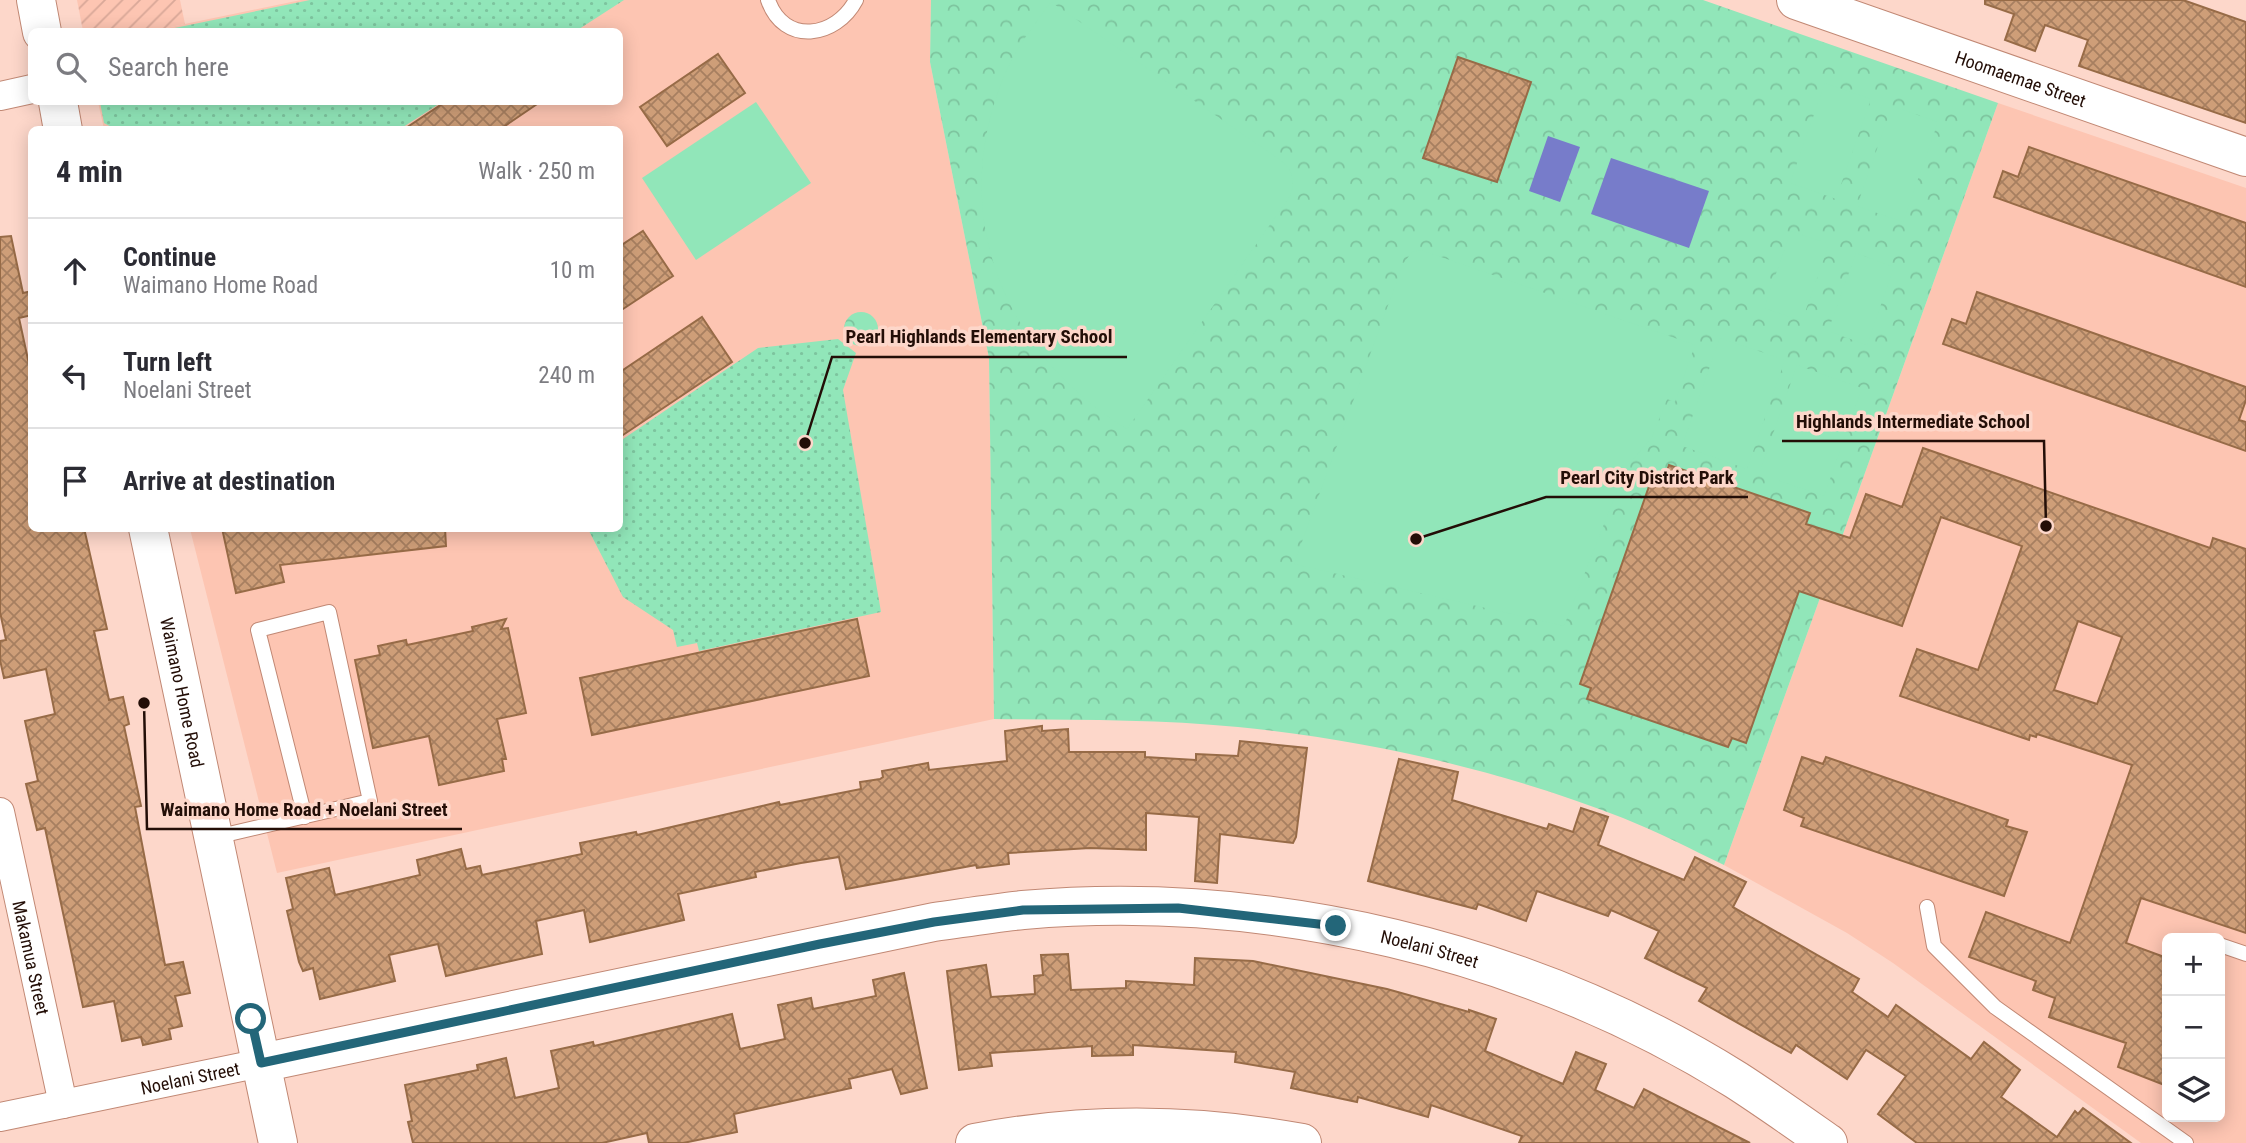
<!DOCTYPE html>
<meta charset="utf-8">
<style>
:root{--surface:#fff;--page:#f7f7f7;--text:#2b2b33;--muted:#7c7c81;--line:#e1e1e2}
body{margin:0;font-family:"Roboto Condensed",sans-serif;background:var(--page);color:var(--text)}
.controls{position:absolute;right:21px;bottom:21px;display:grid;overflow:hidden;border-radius:10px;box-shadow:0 4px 18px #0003}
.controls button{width:63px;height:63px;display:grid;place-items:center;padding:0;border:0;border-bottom:2px solid var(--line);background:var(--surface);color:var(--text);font:35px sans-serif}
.stop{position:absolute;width:21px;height:21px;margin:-16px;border:5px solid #236679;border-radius:50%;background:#fff}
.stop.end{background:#236679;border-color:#fff;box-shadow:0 2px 7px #0008}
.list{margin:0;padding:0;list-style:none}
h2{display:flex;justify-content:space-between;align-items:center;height:91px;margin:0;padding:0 28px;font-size:30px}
h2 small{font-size:23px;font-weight:400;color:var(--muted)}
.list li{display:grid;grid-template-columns:46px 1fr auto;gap:21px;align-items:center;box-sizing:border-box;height:105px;padding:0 28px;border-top:2px solid var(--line)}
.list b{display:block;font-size:26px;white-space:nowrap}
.list p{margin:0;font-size:23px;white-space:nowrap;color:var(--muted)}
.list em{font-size:23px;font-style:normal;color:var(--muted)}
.icon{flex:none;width:38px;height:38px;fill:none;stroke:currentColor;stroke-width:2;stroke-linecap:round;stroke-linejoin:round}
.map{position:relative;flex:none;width:2246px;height:1143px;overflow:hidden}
.search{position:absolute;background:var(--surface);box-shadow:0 4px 18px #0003;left:28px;top:28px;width:595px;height:77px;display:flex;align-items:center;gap:18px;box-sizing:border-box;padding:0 24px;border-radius:10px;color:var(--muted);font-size:26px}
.panel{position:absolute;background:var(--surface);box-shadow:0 4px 18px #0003;left:28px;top:126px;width:595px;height:406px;border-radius:10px}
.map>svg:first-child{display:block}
</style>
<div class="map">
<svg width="2246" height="1143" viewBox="0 0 2246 1143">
<defs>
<pattern id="industrial-furrows" width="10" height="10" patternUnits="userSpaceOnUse" patternTransform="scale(1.75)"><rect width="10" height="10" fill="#fdc5b2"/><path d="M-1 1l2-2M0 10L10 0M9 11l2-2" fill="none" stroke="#d9a898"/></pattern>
<pattern id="grass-dots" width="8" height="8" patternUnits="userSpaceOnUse" patternTransform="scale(1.75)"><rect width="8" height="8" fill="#91e6b9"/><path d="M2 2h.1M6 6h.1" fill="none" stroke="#7dc49e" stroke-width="1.8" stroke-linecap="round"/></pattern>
<pattern id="forest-crowns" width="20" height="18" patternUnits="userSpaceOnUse" patternTransform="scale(1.75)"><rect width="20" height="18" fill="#91e6b9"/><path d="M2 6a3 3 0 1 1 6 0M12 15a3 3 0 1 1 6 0" fill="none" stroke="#7dc49e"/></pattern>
<pattern id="building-cross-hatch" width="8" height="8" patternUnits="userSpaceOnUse" patternTransform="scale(1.75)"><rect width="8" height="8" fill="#ce9e78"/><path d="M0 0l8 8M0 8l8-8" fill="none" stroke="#a77f60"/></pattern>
</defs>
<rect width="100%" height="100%" fill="#fdd7ca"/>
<g fill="#fdc5b2" fill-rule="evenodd">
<polygon points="301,0 931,0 930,62 989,358 994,719 277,873 190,529 620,528 620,130 104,129 98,102 620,102 620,32 151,31"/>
<path d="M1998 103 2246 188V1143H2141L1893 963 1847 933 1724 865ZM2167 938H2220V1117H2167Z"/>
</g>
<polygon fill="url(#industrial-furrows)" points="77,0 180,0 185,24 151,31 83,31"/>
<g fill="url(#grass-dots)">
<polygon points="310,0 624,0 576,31 160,31"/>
<polygon points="100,102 442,102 400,129 115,129 104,123"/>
<polygon points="838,339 856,353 843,390 881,612 699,651 697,643 677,647 673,630 623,597 588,529 620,528 620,441 758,348"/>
</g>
<g fill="url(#forest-crowns)">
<path d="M931 0H1703L1998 103 1724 865C1691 849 1658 832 1623 818 1500 770 1369 740 1238 727 1157 719 1075 720 994 719L989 358 930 62Z"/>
<circle cx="861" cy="329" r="17"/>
</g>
<g fill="#91e6b9">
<path d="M1051 2 1279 159C1293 170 1296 180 1290 196L1127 429C1003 352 946 213 1005 74 1016 48 1034 25 1051 2Z"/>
<polygon points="1825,83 1871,99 1836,199 1790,183"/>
<polygon points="756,102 811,183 696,260 642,178"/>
<polygon points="1892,106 1938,122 1903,222 1857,206"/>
<polygon points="1791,231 1829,244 1802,321 1764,308"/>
<polygon points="1421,250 1695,345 1675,402 1667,399 1652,437 1626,468 1564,626 1294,564 1403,264 1412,252"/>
<polygon points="1856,253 1894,267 1867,345 1828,331"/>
<polygon points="1720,338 1785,360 1747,469 1682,446"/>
<polygon points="1797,365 1862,388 1824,496 1759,474"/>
</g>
<g fill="#777cca">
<polygon points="1548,136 1580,147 1560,202 1529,191"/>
<polygon points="1611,158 1709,191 1689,248 1591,214"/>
</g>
<g fill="url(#building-cross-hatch)" stroke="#976b47" stroke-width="2" fill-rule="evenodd">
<polygon points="1985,0 2183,0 2246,22 2246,123 2079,66 2088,40 2045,25 2035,51 2005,40 2014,14 1985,4"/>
<polygon points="718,54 745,93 667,146 640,107"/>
<polygon points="1458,57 1531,82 1497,182 1423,158"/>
<polygon points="445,102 540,102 499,130 403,130"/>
<polygon points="2029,147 2246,223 2246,287 1994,197 2003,171 2018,177"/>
<polygon points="643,231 673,276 620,311 620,246"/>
<polygon points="11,236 23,293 32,291 32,315 19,318 32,378 32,528 84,528 107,629 94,631 109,700 123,697 129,724 124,726 141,806 135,807 165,965 183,962 190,993 175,996 182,1026 169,1029 171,1039 143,1045 141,1037 122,1041 114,1001 83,1007 45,828 37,830 26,784 38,781 25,721 55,714 46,669 4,678 0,660 0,641 6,640 0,612 0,237"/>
<polygon points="1977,292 2246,387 2246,400 2239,420 2246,422 2246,451 1943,344 1952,319 1966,324"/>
<polygon points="702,317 732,362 620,437 620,372"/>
<path d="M1923 448 2210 548 2213 538 2246 549V933L2141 898 2126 943 2167 958V1086L2118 1067 2126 1043 2049 1017 2055 998 2033 990 2036 981 1969 957 1986 912 2070 943 2132 765 2037 734 2036 737 2030 735 2029 740 1900 696 1917 649 1978 670 2022 546 1941 517 1902 626 1799 591 1746 743 1732 738 1728 747 1587 699 1591 688 1580 684 1654 472 1665 476 1669 465 1810 513 1806 524 1850 538 1866 494 1902 507ZM2078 621 2122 637 2097 704 2054 690Z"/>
<polygon points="222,528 445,528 446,546 280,565 284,582 236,593"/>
<polygon points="506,619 501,629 508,628 526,713 497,719 506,759 502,759 504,771 439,785 429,736 373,748 355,660 380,655 378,646 406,640 407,645 473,631 472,627"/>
<polygon points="857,619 869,676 592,735 580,678"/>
<polygon points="1042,726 1042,731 1068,729 1069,752 1145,752 1145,757 1196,760 1196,754 1238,756 1240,741 1307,748 1296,837 1293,843 1220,834 1217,883 1195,881 1199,817 1146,813 1146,850 1090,848 1008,853 1009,864 977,868 976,865 846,889 839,857 801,863 755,872 756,877 678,894 684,920 590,942 584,910 536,921 542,954 446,976 438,944 389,955 395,981 320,999 313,968 303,971 299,962 287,911 293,909 286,878 329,868 335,895 420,875 417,860 461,849 466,869 480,866 482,875 582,854 580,843 636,832 637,835 779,802 780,805 861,789 860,782 880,779 883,777 882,771 928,763 929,770 1007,761 1005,731"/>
<polygon points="1802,757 1823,764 1826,757 2008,820 2006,826 2027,832 2004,896 1801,826 1804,818 1784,810"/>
<polygon points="1399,759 1458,772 1452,800 1547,829 1549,824 1573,832 1581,808 1608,817 1598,845 1684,880 1695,857 1746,882 1733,907 1859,979 1852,992 1888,1017 1896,1005 1971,1059 1984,1042 2020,1070 2001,1097 2057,1137 2075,1111 2078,1114 2083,1108 2131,1143 1917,1143 1878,1114 1906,1076 1866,1050 1847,1079 1796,1045 1791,1053 1699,1001 1707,988 1645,958 1659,931 1611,910 1608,916 1537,891 1526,921 1478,904 1476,909 1368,881"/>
<polygon points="1068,954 1071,990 1126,988 1126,981 1194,985 1195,958 1253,961 1387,989 1469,1012 1469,1010 1496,1019 1485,1051 1563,1084 1576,1052 1606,1064 1595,1090 1634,1108 1644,1089 1750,1143 1519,1143 1522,1136 1431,1105 1428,1117 1358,1097 1357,1102 1291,1088 1295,1072 1235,1062 1236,1052 1133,1045 1133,1055 1092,1056 1092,1046 990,1053 992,1066 959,1070 947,971 986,965 991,997 1035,994 1034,976 1043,975 1041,955"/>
<polygon points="904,973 927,1088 901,1094 892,1069 849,1079 851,1088 734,1114 737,1132 683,1143 649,1143 647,1133 602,1143 413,1143 408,1122 412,1121 405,1085 478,1070 477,1065 506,1058 515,1098 559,1088 551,1051 593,1042 594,1046 732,1014 740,1049 785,1039 778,1005 811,998 813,1009 876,996 873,980"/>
</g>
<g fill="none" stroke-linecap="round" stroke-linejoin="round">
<defs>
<g id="lane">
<path d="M768 0C784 46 836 38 856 0"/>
<polyline points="216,837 370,801 329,612 258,630 305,817"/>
<polyline points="1927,907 1934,946 1995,1007 2186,1143"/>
<polyline points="2220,945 2246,954"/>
</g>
<g id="street">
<polyline points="0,96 32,89"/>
<path id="s1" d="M0 812 63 1104"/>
<path id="s2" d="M0 1117 261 1063"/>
</g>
<g id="secondary">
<polyline points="36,0 42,32"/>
<path id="s3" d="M1796 0 2246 157"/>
<polyline points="58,102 63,130"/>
<path id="s4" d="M148 528 278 1143"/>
<path id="s5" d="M261 1063 934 922C963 918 993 913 1023 910 1268 889 1528 950 1736 1080 1767 1100 1798 1122 1828 1143"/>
<path d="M975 1143C1083 1122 1194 1123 1302 1143"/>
</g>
</defs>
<use href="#lane" stroke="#c18874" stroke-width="16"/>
<use href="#street" stroke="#c18874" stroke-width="30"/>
<use href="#secondary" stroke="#c18874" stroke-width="40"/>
<use href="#lane" stroke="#fff" stroke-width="14"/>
<use href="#street" stroke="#fff" stroke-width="28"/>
<use href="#secondary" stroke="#fff" stroke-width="38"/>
</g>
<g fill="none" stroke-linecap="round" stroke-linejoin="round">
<polyline stroke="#236679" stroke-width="9" points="251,1019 261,1063 820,944 934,922 1023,910 1178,908 1336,926"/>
</g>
<g text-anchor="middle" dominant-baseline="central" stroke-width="7" stroke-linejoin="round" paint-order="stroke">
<g font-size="18" fill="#230e07" stroke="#fdd7ca">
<text stroke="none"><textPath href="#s3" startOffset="238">Hoomaemae Street</textPath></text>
<text stroke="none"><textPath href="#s4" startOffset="168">Waimano Home Road</textPath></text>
<text stroke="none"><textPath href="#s5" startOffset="1188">Noelani Street</textPath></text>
<text stroke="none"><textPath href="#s1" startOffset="149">Makamua Street</textPath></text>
<text stroke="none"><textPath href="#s2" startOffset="194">Noelani Street</textPath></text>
</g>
</g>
<path fill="none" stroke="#230e07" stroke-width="2.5" d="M805 443L832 357H1127M2046 526L2044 441H1782M1416 539L1546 497H1748M144 703L147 829H462"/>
<g fill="#230e07" stroke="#fdd7ca" stroke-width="2.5">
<circle cx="805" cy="443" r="7"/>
<circle cx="2046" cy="526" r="7"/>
<circle cx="1416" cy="539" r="7"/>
<circle cx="144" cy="703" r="7"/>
</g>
<g font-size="19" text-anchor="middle" font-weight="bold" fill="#230e07" stroke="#fdd7ca" stroke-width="7" stroke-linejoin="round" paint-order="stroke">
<text x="979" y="343">Pearl Highlands Elementary School</text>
<text x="1913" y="428">Highlands Intermediate School</text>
<text x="1647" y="484">Pearl City District Park</text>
<text x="304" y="816">Waimano Home Road + Noelani Street</text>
</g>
</svg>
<div class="controls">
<button>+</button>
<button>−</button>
<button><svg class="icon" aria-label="layers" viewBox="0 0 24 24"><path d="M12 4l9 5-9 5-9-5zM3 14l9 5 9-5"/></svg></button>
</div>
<div class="stop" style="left:251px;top:1019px"></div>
<div class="stop end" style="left:1336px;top:926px"></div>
<div class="search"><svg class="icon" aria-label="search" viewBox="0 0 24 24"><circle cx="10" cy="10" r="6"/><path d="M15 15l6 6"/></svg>Search here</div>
<section class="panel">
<h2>4 min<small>Walk · 250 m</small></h2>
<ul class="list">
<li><svg class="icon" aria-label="ahead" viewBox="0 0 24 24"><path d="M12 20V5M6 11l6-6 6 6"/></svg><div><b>Continue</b><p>Waimano Home Road</p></div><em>10 m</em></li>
<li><svg class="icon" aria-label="left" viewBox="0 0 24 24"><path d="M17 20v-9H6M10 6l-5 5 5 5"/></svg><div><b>Turn left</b><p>Noelani Street</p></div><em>240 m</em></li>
<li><svg class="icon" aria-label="arrive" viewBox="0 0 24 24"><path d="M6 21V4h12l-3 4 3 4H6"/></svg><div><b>Arrive at destination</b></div></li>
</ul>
</section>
</div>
